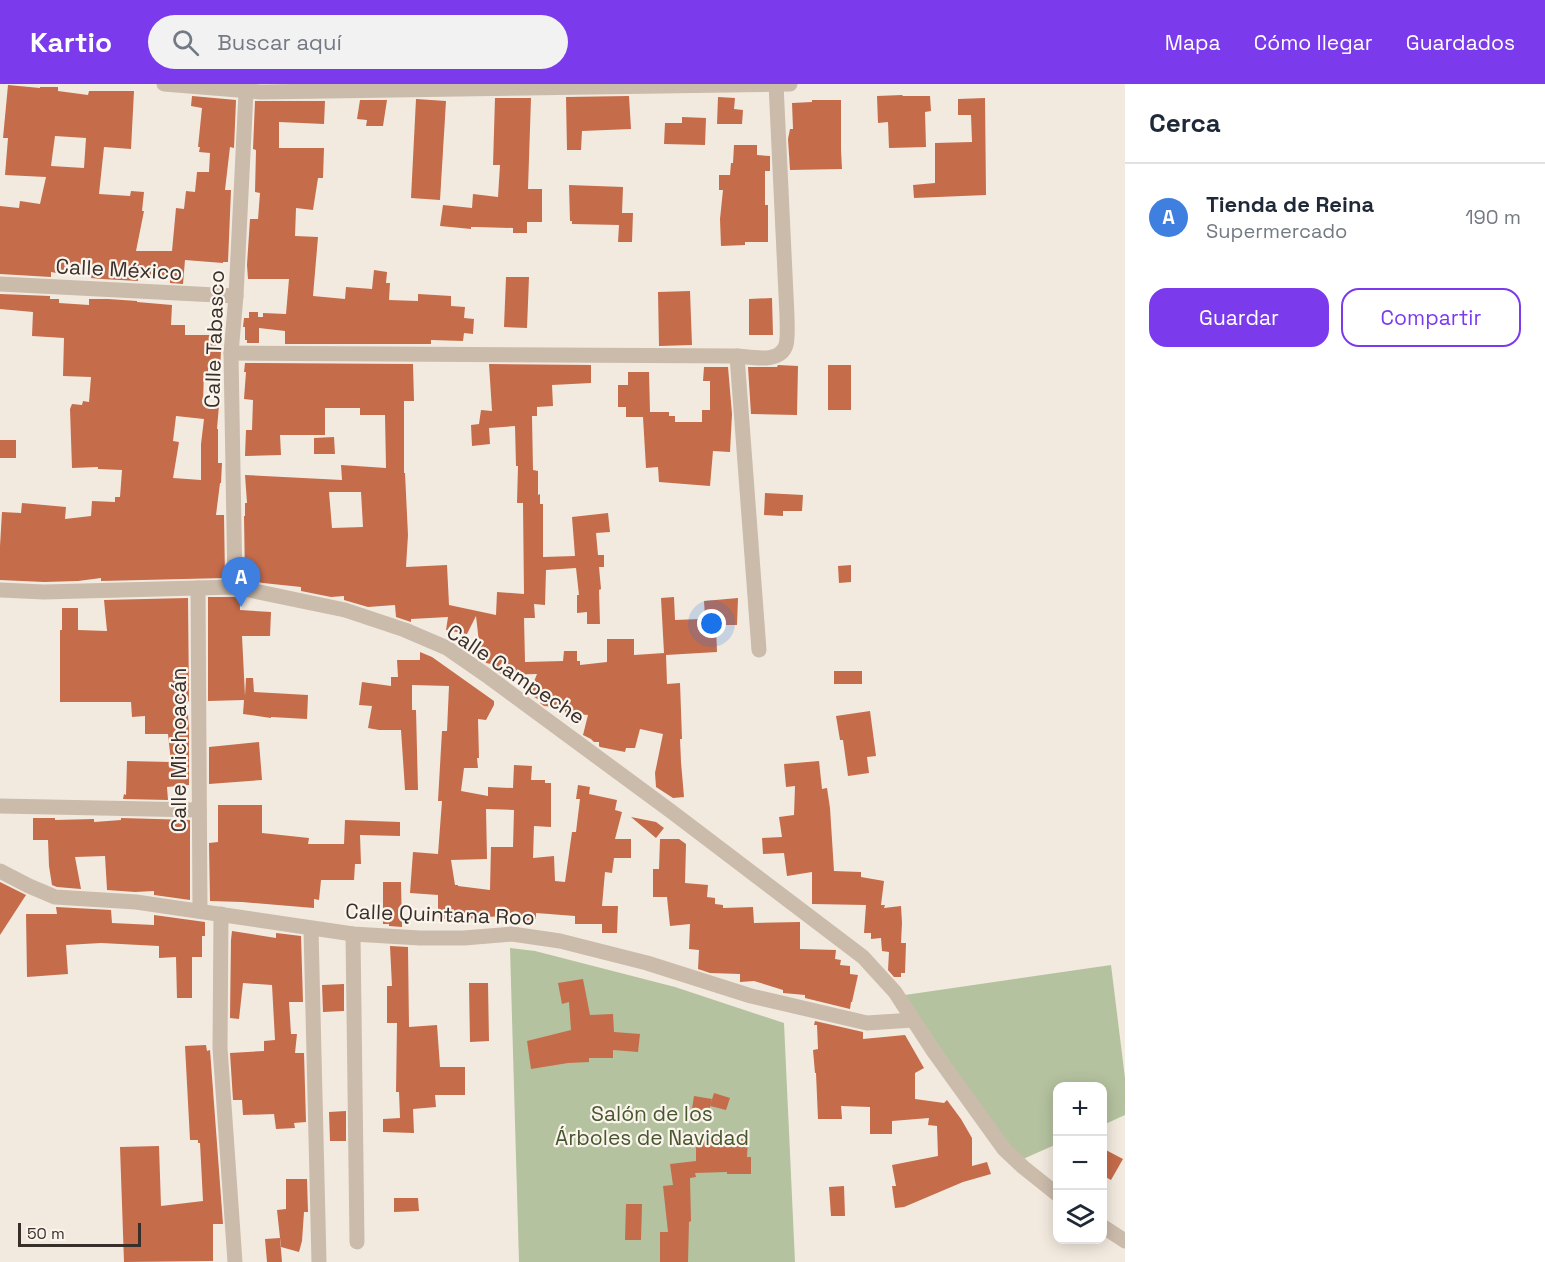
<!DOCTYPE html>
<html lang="es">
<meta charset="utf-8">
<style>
:root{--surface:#fff;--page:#f2f2f3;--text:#1f2937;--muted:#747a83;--line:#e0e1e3;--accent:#7c3aed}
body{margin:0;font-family:"Space Grotesk",sans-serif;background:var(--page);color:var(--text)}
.controls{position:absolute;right:18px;bottom:18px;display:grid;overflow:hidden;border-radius:12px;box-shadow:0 3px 15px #0003}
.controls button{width:54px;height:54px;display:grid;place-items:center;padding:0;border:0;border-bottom:2px solid var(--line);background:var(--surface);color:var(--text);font:30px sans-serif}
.scale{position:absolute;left:18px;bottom:15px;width:123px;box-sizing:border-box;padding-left:6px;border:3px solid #392f2a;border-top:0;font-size:16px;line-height:21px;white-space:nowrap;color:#392f2a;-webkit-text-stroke:4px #faf4ec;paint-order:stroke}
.you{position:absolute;left:712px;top:540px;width:21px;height:21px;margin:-15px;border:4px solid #fff;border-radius:50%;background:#1a73e8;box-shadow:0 0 0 9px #1a73e833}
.badge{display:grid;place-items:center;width:39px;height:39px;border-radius:50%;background:var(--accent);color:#fff;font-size:20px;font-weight:700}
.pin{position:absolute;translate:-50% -50px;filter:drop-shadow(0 2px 3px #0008)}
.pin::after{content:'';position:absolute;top:32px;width:21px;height:18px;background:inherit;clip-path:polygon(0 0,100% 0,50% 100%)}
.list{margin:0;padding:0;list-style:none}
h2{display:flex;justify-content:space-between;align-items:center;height:78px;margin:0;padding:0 24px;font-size:26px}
h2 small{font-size:20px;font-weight:400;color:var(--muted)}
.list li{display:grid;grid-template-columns:39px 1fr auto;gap:18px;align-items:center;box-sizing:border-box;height:108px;padding:0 24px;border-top:2px solid var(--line)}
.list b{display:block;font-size:22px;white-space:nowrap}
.list p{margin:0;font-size:20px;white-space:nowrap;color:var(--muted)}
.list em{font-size:20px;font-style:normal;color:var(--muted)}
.actions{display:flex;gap:12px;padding:18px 24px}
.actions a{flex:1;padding:14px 0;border:2px solid var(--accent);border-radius:18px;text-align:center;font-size:21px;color:var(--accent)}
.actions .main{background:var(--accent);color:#fff}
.icon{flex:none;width:33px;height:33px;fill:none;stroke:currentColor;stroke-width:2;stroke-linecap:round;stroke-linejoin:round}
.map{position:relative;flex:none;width:1125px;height:1178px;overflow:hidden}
header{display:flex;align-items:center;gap:36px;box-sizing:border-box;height:84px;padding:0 30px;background:var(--accent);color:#fff}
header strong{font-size:28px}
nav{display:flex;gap:33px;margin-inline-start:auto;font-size:21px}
.search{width:420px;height:54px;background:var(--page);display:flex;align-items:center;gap:15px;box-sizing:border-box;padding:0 21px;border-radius:33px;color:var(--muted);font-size:22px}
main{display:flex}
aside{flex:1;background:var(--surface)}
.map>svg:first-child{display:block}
</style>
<header>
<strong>Kartio</strong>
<div class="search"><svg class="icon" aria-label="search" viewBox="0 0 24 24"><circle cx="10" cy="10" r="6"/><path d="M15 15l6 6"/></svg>Buscar aquí</div>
<nav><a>Mapa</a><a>Cómo llegar</a><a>Guardados</a></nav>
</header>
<main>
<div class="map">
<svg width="1125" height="1178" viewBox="0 0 1125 1178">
<rect width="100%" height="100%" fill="#f3eadf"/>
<g fill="#b5c29f">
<polygon points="510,864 535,867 675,903 784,939 795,1178 519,1178"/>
<polygon points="1111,881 1125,994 1125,1031 1103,1041 1102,1002 1058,1002 1057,1060 1023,1075 989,1038 905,911"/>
</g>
<g fill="#c56c4b" fill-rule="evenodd">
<path d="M8 1 40 4V3H58V7L88 11 89 7H134L131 65 104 63 99 110 130 112 131 107 144 108 142 127H144L136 167H172L176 124 184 125 186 107 195 108 197 88H209L210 69 199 68 200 63H198L202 24 191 22 192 12 236 16 234 64 230 63 225 106H231L228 178H223V179L185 176 183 200 170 199V193L139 191 138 197 102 195 91 194 92 187 64 185 63 190 51 188V193L0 190V122L19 124 20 117 40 120 46 93 5 91 8 54H3ZM55 52 86 54 84 84 51 82Z"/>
<polygon points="902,11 903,12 930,12 931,27 925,28 926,63 889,64 888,38 878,39 877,12"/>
<polygon points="629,12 631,45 582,47 581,66 567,66 566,13"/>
<polygon points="718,13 735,14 734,25 743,26 742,40 717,40"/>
<polygon points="495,14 531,14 528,105 542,105 542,138 527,138 527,149 513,149 513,144 476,143 471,143 471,145 440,142 443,121 472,124 473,110 498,113 500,81 493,81"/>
<polygon points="985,14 986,111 914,114 913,101 935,99 935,59 972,58 971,31 958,31 958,15"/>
<polygon points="416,15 446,17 440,116 411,114"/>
<polygon points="360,16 387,16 383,42 366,42 367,36 357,35"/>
<polygon points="812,16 841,16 841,66 842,85 790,86 788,55 790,45 793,45 792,19 812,18"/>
<polygon points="255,17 325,17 324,40 279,38 279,64 324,64 323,94 318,94 313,126 296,124 295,152 318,153 313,212 345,215 346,203 372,205 374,186 387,188 386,199 390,199 389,216 418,217 418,210 451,212 451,222 465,223 464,234 474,235 473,250 464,249 463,257 431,256 431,260 285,260 285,247 259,244 259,259 247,259 247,256 245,256 245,243 243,243 244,234 249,234 249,228 258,228 258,233 263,233 263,229 286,230 289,195 248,195 247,181 250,135 258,135 260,109 255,108 256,66 253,65"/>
<polygon points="682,33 706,34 705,61 664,60 665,39 682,39"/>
<polygon points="734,61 757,61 757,71 770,72 770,87 765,87 765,121 768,121 768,158 745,158 745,161 721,162 720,135 723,106 719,106 719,91 730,91 731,79 733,79"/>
<polygon points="569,101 623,103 622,129 633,129 632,158 618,158 619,141 572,140 572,137 570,137"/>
<polygon points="506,193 529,193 527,244 504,243"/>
<polygon points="690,207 692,261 659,262 658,208"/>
<path d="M0 210 50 212V215H59V219L89 221V215H108L137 217V218L172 221 171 241H185V251H216V267H221L220 285H208V288H204L203 319 219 321 217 345H218V379H222L221 399H220L216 431H224L225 494 101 497V494L78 497 44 498 0 496V462L2 428 21 429 22 419 66 423 65 435 91 432 92 417 115 418V413H120L122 386 98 385V383L72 384 70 325 72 320 82 321 83 317 89 318 91 293 63 292 64 254 32 252 33 228 0 225ZM176 332 204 335 201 360V396L173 394 179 358 173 357Z"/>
<polygon points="772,214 773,251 749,251 749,215"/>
<path d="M245 279 413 280 414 317H404V389H405L408 451 406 483 447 481 449 521 496 531 497 508 524 510 523 419H517L518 382H516L515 342 489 344 490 360 472 362 471 341 479 340 481 326 492 327 489 280 591 281V299L552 301 553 322 537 323V332H532L533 386 538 387V411L540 410V420H543V473L575 472 572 433 608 429 610 448 596 449 598 471H604V483H599L601 505 599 506 600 540H587V528L577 529V511H579L576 484 546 486 545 521 534 520 535 534H524L525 578 563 577 564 567H577V577H580V581L607 578V555H634V571L664 569 661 514 674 513 675 536 700 535V532H705L704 517 738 514 737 541H716L717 568 666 571 667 600 680 599 682 655H680L681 678 684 713 673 714 656 703 655 689 663 650 640 645 635 664H626L625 668 600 663 599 662V658H594L591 655 583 651 588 631 565 629V624L544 622 540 619 541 617 529 610 537 590 502 591 496 586V581L486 579 484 567H480L476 532 467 550 446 546 448 533 411 535V538L396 533 395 521 368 523 344 516V512L331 513 301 507V503L263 499 245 495 244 432H245V419H247L245 391 342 396 341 381 386 384 385 331H360V324H325V351H280L281 371 245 372 246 346H252L253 316 244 315 246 288H244ZM329 408H361L363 443 332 444Z"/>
<polygon points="778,281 798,282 797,331 751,330 748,283 777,283"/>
<rect x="828" y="281" width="23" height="45"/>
<polygon points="704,283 728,283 732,330 730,368 713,367 710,402 659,398 658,383 646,384 643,333 626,333 626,323 618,323 618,301 628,301 628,288 649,288 650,328 669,328 669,332 675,332 675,338 702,338 702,326 710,326 710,297 703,297"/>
<polygon points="334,353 335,370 314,370 314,354"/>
<rect x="0" y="356" width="16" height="18"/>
<polygon points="765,409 803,411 802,427 783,427 783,432 764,431"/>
<polygon points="851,481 851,498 839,499 838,482"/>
<polygon points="208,513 234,513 240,514 240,526 271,528 270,552 242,552 245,612 246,594 253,594 254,608 308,611 307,635 271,633 271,634 243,630 244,616 208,617"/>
<polygon points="188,514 189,617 187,618 189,644 189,701 167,703 168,716 123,715 124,710 126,711 127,677 171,678 168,650 145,650 145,632 132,633 131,618 60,618 60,546 62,546 62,524 78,524 78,546 107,547 104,516"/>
<path d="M420 568 432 573 494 617V621L486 636 478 635 479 674H477L478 684H464L461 707 488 712V703L513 704 514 681 532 682 531 696H545V699H551V743L534 742 533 774 554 772 555 797 565 798 572 748H576L580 715H576L578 701 590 703 589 710 617 716 615 726 622 728 615 755H631V774H614L612 789 605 788 602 822H618L617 849H602V840H575V832L536 829V835L523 837 522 831 487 833V836L456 833 455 835H438V811L410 809 413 768 438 770 442 717H438L442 647H447L449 602 412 601V626H416L418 706H405L401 646H379L368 644 372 622 359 621 362 598 391 602V593H398L397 576H420ZM486 725 514 726 513 763H491L490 806 458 802V801H455L451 776 487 775Z"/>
<rect x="834" y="587" width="28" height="13"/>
<polygon points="870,627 876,672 867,673 869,689 848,692 843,656 840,656 836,632"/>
<polygon points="259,658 262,696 209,700 209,663"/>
<polygon points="819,677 822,705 827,704 830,724 834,787 861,788 861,793 884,797 881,821 885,821 884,824 901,822 902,839 901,859 906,859 905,889 901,889 901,893 894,893 888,886 889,868 882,867 881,854 871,855 871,849 864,849 866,821 812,820 812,788 787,792 784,769 763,770 762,754 782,753 779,733 794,731 795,702 786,703 784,680"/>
<polygon points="218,721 262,721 262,749 309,754 308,760 344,760 345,736 400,738 400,752 360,751 361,780 355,780 354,796 321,796 319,816 314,815 314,824 242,818 210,817 209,759 218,758"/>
<polygon points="631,733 656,738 664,744 656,754"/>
<polygon points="33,734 55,734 55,736 94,735 94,738 121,736 121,734 190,736 190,816 154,811 154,807 135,808 107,806 105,772 75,773 81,805 57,803 52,801 49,782 48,756 33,756"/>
<polygon points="660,755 679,755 686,760 685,799 708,801 707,813 715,814 715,820 723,821 723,824 753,823 754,839 800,838 800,865 836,866 835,875 841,876 840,881 850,882 850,890 858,891 852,918 851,918 850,925 805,914 805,911 783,909 783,906 754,897 740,898 740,890 710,889 698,885 699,866 689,865 690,840 670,842 667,813 653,813 653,785 659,785"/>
<polygon points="0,798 26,811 0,851"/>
<polygon points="383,798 401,798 402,843 389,842 389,840 383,840"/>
<polygon points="56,823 111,826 112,839 154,841 154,831 205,838 205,852 202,852 202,873 192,873 192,914 177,914 176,873 159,874 159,862 101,859 66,861 68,890 27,893 26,830 57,830"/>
<polygon points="232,847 276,854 276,849 301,852 303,918 289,918 291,950 297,950 295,969 304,969 306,1038 294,1039 295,1044 276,1045 274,1030 243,1031 242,1016 233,1016 230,969 264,967 264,957 275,956 272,901 243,899 239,935 230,934 231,856"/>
<polygon points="390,862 408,863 409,943 437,941 440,983 465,983 465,1011 435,1011 436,1023 413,1025 414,1049 383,1048 383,1035 400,1034 399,1008 396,1008 397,939 387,939 387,902 392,902"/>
<polygon points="583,895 590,931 613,930 614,948 640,950 638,968 613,966 613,974 589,974 589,978 568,979 531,985 527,957 571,946 569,918 562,920 558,899"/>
<polygon points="469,899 488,899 489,957 470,958"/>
<polygon points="344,900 344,927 323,928 322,901"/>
<polygon points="815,937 863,948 863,955 905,951 924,984 915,989 915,1015 944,1019 947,1016 961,1035 972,1054 972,1082 987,1078 991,1090 963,1098 904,1123 895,1124 892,1102 896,1102 892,1081 938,1072 937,1042 928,1041 929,1034 892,1037 892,1050 870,1050 870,1023 841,1022 842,1035 818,1035 816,989 815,989 813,966 818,965 817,941 814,941"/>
<polygon points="206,961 207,967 210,966 223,1140 213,1140 213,1177 124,1178 120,1063 159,1062 161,1122 203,1117 200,1059 198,1059 198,1056 190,1056 185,962"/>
<polygon points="714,1009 730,1014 726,1026 710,1022"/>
<polygon points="694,1012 712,1015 709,1027 692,1025"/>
<polygon points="346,1027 346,1057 330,1057 329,1028"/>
<polygon points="748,1055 747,1073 751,1073 751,1090 727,1090 727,1088 695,1089 696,1093 690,1094 691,1137 689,1138 688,1178 660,1178 660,1148 668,1148 663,1102 673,1101 670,1080 696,1077 696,1057"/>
<polygon points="1102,1064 1123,1075 1111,1096 1102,1091"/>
<polygon points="286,1095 307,1095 308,1128 304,1128 302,1157 299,1168 281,1163 277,1126 286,1125"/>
<polygon points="844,1102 845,1132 831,1132 829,1103"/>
<polygon points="394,1114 418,1114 419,1127 394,1128"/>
<polygon points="626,1120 642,1120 641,1156 625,1156"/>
<polygon points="280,1154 282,1178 267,1178 265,1155"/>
</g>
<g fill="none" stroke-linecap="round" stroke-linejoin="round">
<g stroke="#cbbbab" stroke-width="15">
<polyline points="164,0 261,8 790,0"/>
<polyline points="0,200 236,212"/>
<path d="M231 269 737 272C752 273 780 280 786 261 788 254 787 239 787 232L776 0"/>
<polyline points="737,272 759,566"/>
<polyline points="235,503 231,269 236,212 246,8"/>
<polyline points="198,504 200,827"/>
<polyline points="0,506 44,508 235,503 345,526 405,546 447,564 486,591 672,728 863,873 895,908 932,965 1004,1065 1023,1083 1058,1111"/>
<polyline points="0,722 199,726"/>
<polyline points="0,787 29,802 55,813 136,818 353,850 420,854 464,854 512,850 560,857 647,879 751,912 867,939 913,936"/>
<polyline points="221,830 220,964 235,1178"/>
<polyline points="311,845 319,1178"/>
<polyline points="353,850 357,1158"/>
<polyline points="1102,1142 1125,1157"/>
</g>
</g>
<g text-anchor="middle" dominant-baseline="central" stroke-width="4.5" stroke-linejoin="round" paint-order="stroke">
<g font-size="21" fill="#392f2a" stroke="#faf4ec">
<text transform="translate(119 185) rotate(3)">Calle México</text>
<text transform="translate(214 255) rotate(-88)">Calle Tabasco</text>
<text transform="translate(516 590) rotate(34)">Calle Campeche</text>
<text transform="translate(178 666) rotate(-90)">Calle Michoacán</text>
<text transform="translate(440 830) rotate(2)">Calle Quintana Roo</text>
</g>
<g font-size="21" fill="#47572e" stroke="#faf4ec">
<text x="652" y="1029">Salón de los<tspan x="652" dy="24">Árboles de Navidad</tspan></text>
</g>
</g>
</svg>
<div class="controls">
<button>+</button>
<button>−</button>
<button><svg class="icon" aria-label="layers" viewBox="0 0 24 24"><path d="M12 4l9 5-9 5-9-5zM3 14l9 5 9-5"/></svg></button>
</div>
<div class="scale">50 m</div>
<div class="you"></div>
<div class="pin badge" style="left:241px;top:523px;background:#3f7fe0">A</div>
</div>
<aside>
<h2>Cerca<small></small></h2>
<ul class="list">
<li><span class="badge" style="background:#3f7fe0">A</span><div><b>Tienda de Reina</b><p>Supermercado</p></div><em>190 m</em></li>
</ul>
<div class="actions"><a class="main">Guardar</a><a>Compartir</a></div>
</aside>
</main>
